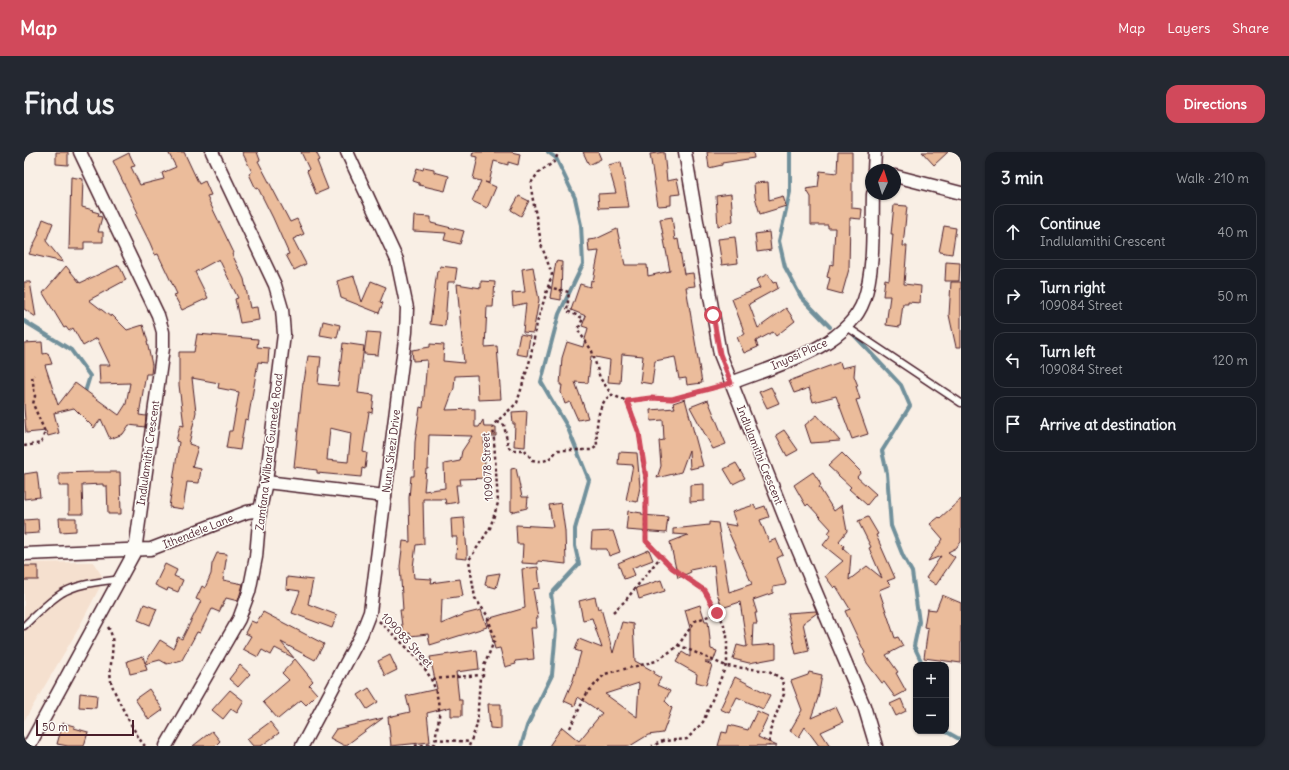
<!DOCTYPE html>
<meta charset="utf-8">
<style>
:root{--surface:#171b24;--page:#242831;--text:#f1f3f6;--muted:#9ea1a6;--line:#363941;--accent:#d1495b}
body{margin:0;font-family:Delius,sans-serif;background:var(--page);color:var(--text)}
.controls{position:absolute;right:12px;bottom:12px;display:grid;overflow:hidden;border-radius:8px;box-shadow:0 1px 3px #0004}
.controls button{width:36px;height:36px;display:grid;place-items:center;padding:0;border:0;border-bottom:1px solid var(--line);background:var(--surface);color:var(--text);font:20px sans-serif}
.compass{position:absolute;left:841px;top:12px;width:36px;height:36px;border-radius:50%;background:var(--surface);box-shadow:0 1px 3px #0004;rotate:4deg}
.scale{position:absolute;left:12px;bottom:10px;width:98px;box-sizing:border-box;padding-left:4px;border:2px solid #4a1f2b;border-top:0;font-size:11px;line-height:14px;white-space:nowrap;color:#4a1f2b;-webkit-text-stroke:3px #fdfcf7;paint-order:stroke}
.stop{position:absolute;width:12px;height:12px;margin:-9px;border:3px solid #d1495b;border-radius:50%;background:#fff}
.stop.end{background:#d1495b;border-color:#fff;box-shadow:0 1px 4px #0008}
.list{margin:0;padding:0;list-style:none}
h2{display:flex;justify-content:space-between;align-items:center;height:52px;margin:0;padding:0 16px;font-size:17px}
h2 small{font-size:13px;font-weight:400;color:var(--muted)}
.list li{display:grid;grid-template-columns:26px 1fr auto;gap:12px;align-items:center;box-sizing:border-box;height:56px;margin:0 8px 8px;padding:0 8px;border:1px solid var(--line);border-radius:12px}
.list b{display:block;font-size:15px;white-space:nowrap}
.list p{margin:0;font-size:13px;white-space:nowrap;color:var(--muted)}
.list em{font-size:13px;font-style:normal;color:var(--muted)}
.icon{flex:none;width:22px;height:22px;fill:none;stroke:currentColor;stroke-width:2;stroke-linecap:round;stroke-linejoin:round}
.map{position:relative;flex:none;width:937px;height:594px;overflow:hidden;border-radius:12px}
header{display:flex;align-items:center;gap:24px;box-sizing:border-box;height:56px;padding:0 20px;background:var(--accent);color:#fff}
header strong{font-size:19px}
nav{display:flex;gap:22px;margin-inline-start:auto;font-size:14px}
.intro{display:flex;align-items:center;justify-content:space-between;box-sizing:border-box;height:96px;padding:0 24px}
h1{margin:0;font-size:28px}
.button{padding:10px 18px;border-radius:12px;background:var(--accent);color:#fff;font-size:14px;font-weight:700}
main{display:flex;gap:24px;padding:0 24px}
aside{flex:1;background:var(--surface);border-radius:12px;box-shadow:0 1px 3px #0004}
.map>svg:first-child{display:block}
</style>
<header>
<strong>Map</strong>
<nav><a>Map</a><a>Layers</a><a>Share</a></nav>
</header>
<div class="intro"><h1>Find us</h1><a class="button">Directions</a></div>
<main>
<div class="map">
<svg width="937" height="594" viewBox="0 0 937 594">
<rect width="100%" height="100%" fill="#f9efe5"/>
<filter id="ink" filterUnits="userSpaceOnUse"><feTurbulence type="fractalNoise" baseFrequency=".025" numOctaves="2"/><feDisplacementMap in="SourceGraphic" scale="8" xChannelSelector="R" yChannelSelector="G"/><feConvolveMatrix kernelMatrix="1 2 1 2 8 2 1 2 1" color-interpolation-filters="sRGB"/></filter>
<g filter="url(#ink)">
<polygon fill="#f5e0cf" points="56,410 69,410 80,427 52,481 0,569 0,411"/>
<g fill="none" stroke-linecap="round" stroke-linejoin="round">
<g stroke="#71909b" stroke-width="4">
<polyline points="766,0 766,40 755,89 761,115 777,145 806,175"/>
<polyline points="0,169 47,198 66,224 61,240"/>
<polyline points="828,181 877,233 886,254 858,299 863,321 867,374 879,404 888,420 895,470 890,494 899,513"/>
<polyline points="921,579 937,588"/>
<polyline points="497,594 503,574 528,523 532,478 527,442 555,412 551,394 551,377 565,328 543,274 517,230 535,162 559,112 557,73 551,46 532,6 524,0"/>
</g>
</g>
<g fill="#ebbc9b" stroke="#4a1f2b" fill-rule="evenodd">
<polygon points="32,0 44,0 44,13 32,12"/>
<polygon points="144,0 160,0 175,32 181,29 187,43 183,44 184,47 210,101 208,102 220,127 226,156 233,155 235,168 216,171 211,147 214,146 195,107 171,120 184,146 158,158 150,143 153,142 134,102 131,103 126,91 112,63 114,61 89,9 105,1 111,14 107,15 116,33 140,27 138,21 152,15"/>
<polygon points="218,0 233,0 236,8 234,9 266,70 273,67 280,82 269,87 282,112 270,118 262,103 265,102 249,66 234,36 232,37 225,22 228,20"/>
<polygon points="277,0 292,0 296,8 293,9 304,37 292,42 283,19 285,17"/>
<polygon points="449,0 487,0 496,2 494,13 484,10 484,13 470,9 465,31 461,30 472,35 463,56 448,49 457,29 449,27 454,5 448,4"/>
<polygon points="559,0 574,0 577,7 565,13"/>
<polygon points="640,0 643,29 653,27 656,42 647,43 647,53 634,54 626,2"/>
<polygon points="683,0 729,0 730,6 698,11 698,13 685,16"/>
<polygon points="814,0 828,0 828,56 838,57 837,67 826,66 825,117 818,142 803,138 806,126 803,125 806,112 809,113 811,76 804,76 804,73 787,73 787,45 782,37 794,35 796,19 813,21"/>
<polygon points="898,0 924,0 910,13"/>
<polygon points="597,10 605,55 575,56 574,42 592,41 584,13"/>
<polygon points="400,15 410,17 410,20 425,24 421,39 395,33 395,31 389,29 393,16 399,18"/>
<polygon points="47,25 59,27 58,55 69,58 68,59 75,61 74,64 78,65 74,80 79,80 79,90 60,90 60,97 45,97"/>
<polygon points="744,30 745,48 759,44 762,54 736,62 731,45 730,31"/>
<polygon points="707,42 709,69 694,74 692,44"/>
<polygon points="495,44 505,49 497,64 487,58"/>
<polygon points="870,53 883,54 879,94 883,94 880,132 897,134 896,151 884,150 884,152 879,152 876,175 862,173 866,144 859,144 861,127 865,128 869,82 867,82"/>
<polygon points="390,64 407,65 407,71 440,79 436,92 420,88 422,81 389,79"/>
<polygon points="648,65 651,88 654,87 660,122 669,121 671,134 662,135 678,231 663,233 662,226 655,227 651,205 631,209 628,232 616,230 619,204 598,202 596,231 584,230 586,208 567,204 564,231 551,230 564,266 554,268 546,250 541,252 537,240 538,233 536,233 538,206 543,190 559,195 564,176 558,174 562,164 547,158 556,132 566,135 567,128 569,129 575,99 565,100 564,88 572,87 593,77 601,113 623,113 624,124 646,119 636,67"/>
<polygon points="19,67 29,71 22,89 39,110 5,102 15,82 14,81"/>
<polygon points="920,74 932,76 928,102 915,100"/>
<polygon points="745,80 747,98 733,100 731,82"/>
<polygon points="711,85 714,111 698,113 694,87"/>
<polygon points="532,109 538,110 537,148 526,146"/>
<polygon points="922,110 936,111 935,129 921,129"/>
<polygon points="95,113 102,128 65,148 87,165 88,163 103,178 119,173 124,190 123,190 128,213 127,222 122,222 115,263 122,264 121,275 105,273 99,282 86,287 77,267 70,276 50,256 30,261 35,281 24,284 22,279 2,281 0,256 0,191 18,190 19,202 24,201 28,212 21,213 34,253 51,231 95,263 102,252 106,231 76,232 75,213 86,213 73,186 59,194 49,176 45,179 42,175 40,176 19,141 42,114 56,131"/>
<polygon points="416,114 433,116 431,130 424,130 421,174 406,172 413,119 415,119"/>
<polygon points="509,115 515,148 509,181 499,180 502,151 489,154 488,141 501,140 498,117"/>
<polygon points="744,122 749,131 752,130 754,136 725,152 734,176 762,156 771,169 752,184 749,180 732,189 734,195 720,201 713,185 721,182 708,147 736,136 732,128"/>
<polygon points="330,124 338,150 347,129 362,135 356,150 359,151 355,161 317,146 313,129"/>
<path d="M457 129 471 130 469 155H463L461 195 473 194 477 247 454 248 453 223 431 224 430 236 422 258 451 257V275H455L459 268 460 275H472V284H460L461 315H464L465 326 436 327 437 333H432L434 350 422 352 421 347H399L400 392 392 393 389 415 390 426 408 427 407 431 436 427 439 444 418 447 417 472 441 462 457 458 463 475 406 493 404 482 386 484V481L379 482 376 458H379L376 414 379 389 386 390 385 346 387 324H390L391 290 396 255 399 256 403 208 389 209 388 198 406 195V192L420 193 419 209 440 211 433 132 457 136ZM405 283 448 284 438 299 436 309 420 312 421 336 400 339 402 317H404Z"/>
<polygon points="0,130 6,130 12,165 0,157"/>
<polygon points="927,130 937,130 937,195 932,195 925,163"/>
<polygon points="299,169 316,173 313,186 296,183"/>
<polygon points="343,180 357,181 354,203 340,202"/>
<polygon points="173,182 234,187 233,195 245,196 244,211 234,210 224,268 221,267 216,298 202,296 205,279 208,279 215,240 194,236 195,231 168,226 172,260 165,292 174,295 168,315 177,317 175,331 163,330 159,357 145,355 155,290 152,289 156,273 160,274 155,233 155,200 170,200"/>
<polygon points="496,182 506,184 503,204 492,202"/>
<path d="M319 191 340 194 334 241 350 243 348 261 345 260 339 300 343 301 341 317 338 316 337 325 293 321V318L270 315 279 230H280L284 204 297 205 294 232 314 234ZM306 276 327 281 324 310 303 308Z"/>
<polygon points="816,210 818,216 831,213 830,224 834,234 832,234 836,247 832,248 844,282 828,287 812,244 789,250 785,236 770,241 765,229"/>
<polygon points="747,235 755,251 743,256 735,240"/>
<polygon points="661,247 679,314 666,317 665,298 657,320 633,326 637,314 635,289 640,288 639,268 627,269 626,258 651,256 649,251"/>
<polygon points="684,248 702,292 689,297 666,255"/>
<polygon points="503,259 501,295 490,294 491,272 489,272 488,260"/>
<polygon points="793,263 816,289 787,291 781,273"/>
<polygon points="760,278 774,298 763,304 752,283"/>
<polygon points="595,300 613,301 616,335 613,350 602,348 609,313 594,312"/>
<polygon points="818,301 837,320 833,325 852,342 843,353 825,337 827,335 804,314"/>
<polygon points="712,311 721,326 709,332 700,317"/>
<polygon points="492,316 498,345 504,345 503,356 487,360 487,317"/>
<polygon points="13,320 16,345 0,347 0,322"/>
<polygon points="70,320 96,320 97,362 84,362 83,334 79,334 79,332 58,333 59,362 45,362 45,334 35,334 35,321"/>
<polygon points="789,320 795,329 797,334 795,335 810,359 818,353 823,379 815,389 820,394 819,396 827,403 825,428 843,414 858,426 845,396 847,395 834,369 844,365 854,382 852,383 871,426 863,429 867,433 855,438 871,486 874,485 879,494 862,503 874,520 872,521 882,539 871,545 860,530 858,531 843,511 839,502 841,501 821,459 826,457 812,434 810,436 801,424 819,409 799,393 807,383 804,381 807,377 784,352 782,354 770,333"/>
<polygon points="680,332 680,349 666,350 666,333"/>
<polygon points="937,347 937,390 932,396 924,400 931,405 912,433 902,426 917,404 904,409 919,387 906,372 915,365 916,366"/>
<polygon points="537,351 541,379 542,412 514,409 514,412 498,411 499,392 493,392 492,373 529,375 525,353"/>
<polygon points="730,353 732,357 741,354 745,365 736,368 745,390 752,387 759,403 753,406 762,431 761,433 749,435 749,441 729,448 733,461 731,461 733,472 729,472 728,494 752,492 752,506 725,511 709,507 713,493 721,495 723,494 716,450 698,456 693,441 690,413 666,418 667,420 654,426 646,390 664,383 649,382 649,377 685,373 685,370 694,371 705,440 728,432 701,372 713,374 708,360"/>
<polygon points="604,359 618,361 618,363 644,365 642,381 602,378"/>
<polygon points="35,366 52,366 52,379 36,380"/>
<polygon points="440,366 443,399 443,407 432,406 433,385 428,385 427,367"/>
<polygon points="14,367 15,381 0,382 0,368"/>
<polygon points="589,379 596,400 585,404 583,397 567,397 568,380"/>
<polygon points="625,398 629,408 608,416 611,423 600,427 594,411"/>
<polygon points="193,401 203,402 199,428 219,432 214,449 202,446 195,460 188,457 176,481 173,480 158,508 143,512 136,508 121,512 123,518 106,522 103,509 119,504 121,511 136,488 149,496 154,485 158,487 177,449 172,447 178,434 181,436 187,422 188,412"/>
<polygon points="141,412 153,418 150,424 159,428 154,440 144,436 143,439 131,433"/>
<rect x="0" y="414" width="14" height="14"/>
<polygon points="514,415 516,436 509,437 514,466 512,466 513,476 507,476 510,507 491,509 492,512 481,515 476,496 471,497 463,467 501,456 498,417"/>
<polygon points="476,421 472,436 461,433 463,423"/>
<polygon points="263,425 289,428 284,452 313,463 308,476 268,461 276,439 262,437"/>
<polygon points="637,428 641,439 615,447 612,436"/>
<polygon points="918,443 937,451 937,511 900,506 904,476 900,475 903,457 912,458"/>
<path d="M571 445 574 457 577 456 589 501 598 470 609 472 611 509 631 520 630 522 637 526 633 533 646 539 641 549 648 556 639 581 624 583 606 594H525L538 575 555 589 578 561 554 545 551 554 540 549 549 528 557 500 551 498 555 487 578 496 568 466 559 468 555 449ZM615 531 613 565 581 542Z"/>
<polygon points="120,452 133,457 126,473 114,468"/>
<polygon points="676,453 681,469 684,469 687,497 693,499 689,510 681,510 688,513 682,533 672,530 673,522 652,510 658,500 666,505 666,476 661,458"/>
<polygon points="792,459 793,461 779,471 785,499 772,502 763,461"/>
<polygon points="239,460 300,492 291,508 257,490 270,506 251,496 247,503 238,498 234,505 219,497 227,484 221,481 227,469 232,471"/>
<polygon points="453,498 455,517 432,520 435,548 438,548 438,564 427,564 427,555 403,561 406,590 367,594 364,565 386,560 382,544 413,537 406,505"/>
<polygon points="366,503 373,518 361,524 354,509"/>
<polygon points="271,507 289,529 285,533 293,542 282,553 277,548 254,567 239,550 265,528 258,521"/>
<polygon points="216,513 226,522 214,535 205,527"/>
<polygon points="785,520 798,523 794,546 787,566 812,555 819,570 797,580 806,594 795,594 781,575 775,585 766,579 778,558 767,529 784,523"/>
<polygon points="711,525 746,543 739,557 713,545 705,561 696,557"/>
<polygon points="345,536 354,550 343,557 334,543"/>
<polygon points="125,537 139,558 125,568 111,547"/>
<polygon points="206,538 220,549 213,561 207,557 199,567 188,558"/>
<polygon points="56,541 73,543 72,556 55,555"/>
<polygon points="877,547 882,559 872,564 866,552"/>
<polygon points="464,552 477,552 477,577 466,576"/>
<polygon points="733,559 744,564 734,585 753,594 694,594 698,580 703,581 705,573 724,578"/>
<polygon points="359,566 321,594 306,586 312,577"/>
<polygon points="246,570 255,581 237,594 229,594 223,587"/>
<polygon points="39,571 50,574 50,576 64,580 60,594 44,594 33,592"/>
<polygon points="188,579 196,589 191,594 169,594"/>
</g>
<g fill="none" stroke-linecap="round" stroke-linejoin="round">
<defs>
<g id="lane">
<polyline points="823,175 937,251"/>
<path d="M0 474C12 462 24 450 38 441 55 431 77 430 96 427"/>
</g>
<g id="street">
<polyline points="661,0 696,202 767,381 840,554 852,594"/>
<polyline points="850,18 851,0"/>
<polyline points="871,24 937,41"/>
<path d="M707 231C750 214 823 196 840 148 851 115 848 76 849 42"/>
<polyline points="242,330 361,344"/>
<polyline points="0,402 127,397 223,360 236,358"/>
<polyline points="5,594 111,399 139,196 139,180 134,163 56,0"/>
<polyline points="142,594 215,467 225,440 232,405 236,358 242,330 260,182 258,157 251,133 188,0"/>
<polyline points="278,594 337,483 346,460 382,180 383,156 373,108 323,0"/>
</g>
</defs>
<use href="#lane" stroke="#4a1f2b" stroke-width="9"/>
<use href="#street" stroke="#4a1f2b" stroke-width="15"/>
<g stroke="#4a1f2b" stroke-width="2.5" stroke-dasharray="3 3" stroke-linecap="butt">
<polyline points="524,135 545,140 543,159 559,166 554,178 568,199 576,226 588,243 603,249 626,246 648,247 696,234"/>
<polyline points="603,249 615,281 621,326 622,389 648,416 680,438 699,470 703,482 703,511 679,570 663,587 639,589 628,594"/>
<path d="M473 270 480 273 484 294 487 298H501L508 308C523 311 524 308 534 298H568L573 294C572 278 572 250 588 243"/>
<polyline points="0,294 17,291 21,280 9,252 11,244 8,224 10,223"/>
<polyline points="589,460 601,449 638,403"/>
<path d="M355 469C382 496 413 517 415 558 416 569 411 581 411 592L388 594"/>
<path d="M84 475C94 490 84 512 87 529 88 538 114 588 121 594"/>
<polyline points="654,493 702,514 745,519 758,527 760,542 746,579 745,594"/>
<polyline points="409,527 457,523"/>
<polyline points="546,576 563,541 581,522 632,509 653,495 671,469 693,461"/>
<polyline points="411,587 446,590"/>
<polyline points="445,594 453,573 456,525 459,523 460,514 471,487 463,463 451,446 445,408 466,376 474,351 469,273 493,251 506,208 513,171 528,122 518,95 508,43 507,31 514,21 530,10 535,0"/>
</g>
<use href="#lane" stroke="#fdfcf7" stroke-width="6"/>
<use href="#street" stroke="#fdfcf7" stroke-width="12"/>
</g>
</g>
<g fill="none" stroke-linecap="round" stroke-linejoin="round" filter="url(#ink)">
<polyline stroke="#d1495b" stroke-width="5" points="689,163 696,202 707,231 648,247 626,246 603,249 615,281 622,326 622,389 648,416 680,438 693,461"/>
</g>
<g text-anchor="middle" dominant-baseline="central" stroke-width="3" stroke-linejoin="round" paint-order="stroke">
<g font-size="11" fill="#4a1f2b" stroke="#fdfcf7">
<text transform="translate(775 202) rotate(-24)">Inyosi Place</text>
<text transform="translate(367 299) rotate(-83)">Nunu Shezi Drive</text>
<text transform="translate(245 300) rotate(-83)">Zamfana Wilbard Gumede Road</text>
<text transform="translate(124 301) rotate(-82)">Indlulamithi Crescent</text>
<text transform="translate(736 303) rotate(68)">Indlulamithi Crescent</text>
<text transform="translate(463 315) rotate(-93)">109078 Street</text>
<text transform="translate(174 379) rotate(-22)">Ithendele Lane</text>
<text transform="translate(383 488) rotate(47)">109083 Street</text>
</g>
</g>
</svg>
<div class="controls">
<button>+</button>
<button>−</button>
</div>
<svg class="compass" viewBox="-18 -18 36 36"><path d="M0-13l5 13h-10z" fill="#e53935"/><path d="M0 13l5-13h-10z" fill="#9ea1a6"/></svg>
<div class="scale">50 m</div>
<div class="stop" style="left:689px;top:163px"></div>
<div class="stop end" style="left:693px;top:461px"></div>
</div>
<aside>
<h2>3 min<small>Walk · 210 m</small></h2>
<ul class="list">
<li><svg class="icon" aria-label="ahead" viewBox="0 0 24 24"><path d="M12 20V5M6 11l6-6 6 6"/></svg><div><b>Continue</b><p>Indlulamithi Crescent</p></div><em>40 m</em></li>
<li><svg class="icon" aria-label="right" viewBox="0 0 24 24"><path d="M7 20v-9h11M14 6l5 5-5 5"/></svg><div><b>Turn right</b><p>109084 Street</p></div><em>50 m</em></li>
<li><svg class="icon" aria-label="left" viewBox="0 0 24 24"><path d="M17 20v-9H6M10 6l-5 5 5 5"/></svg><div><b>Turn left</b><p>109084 Street</p></div><em>120 m</em></li>
<li><svg class="icon" aria-label="arrive" viewBox="0 0 24 24"><path d="M6 21V4h12l-3 4 3 4H6"/></svg><div><b>Arrive at destination</b></div></li>
</ul>
</aside>
</main>
